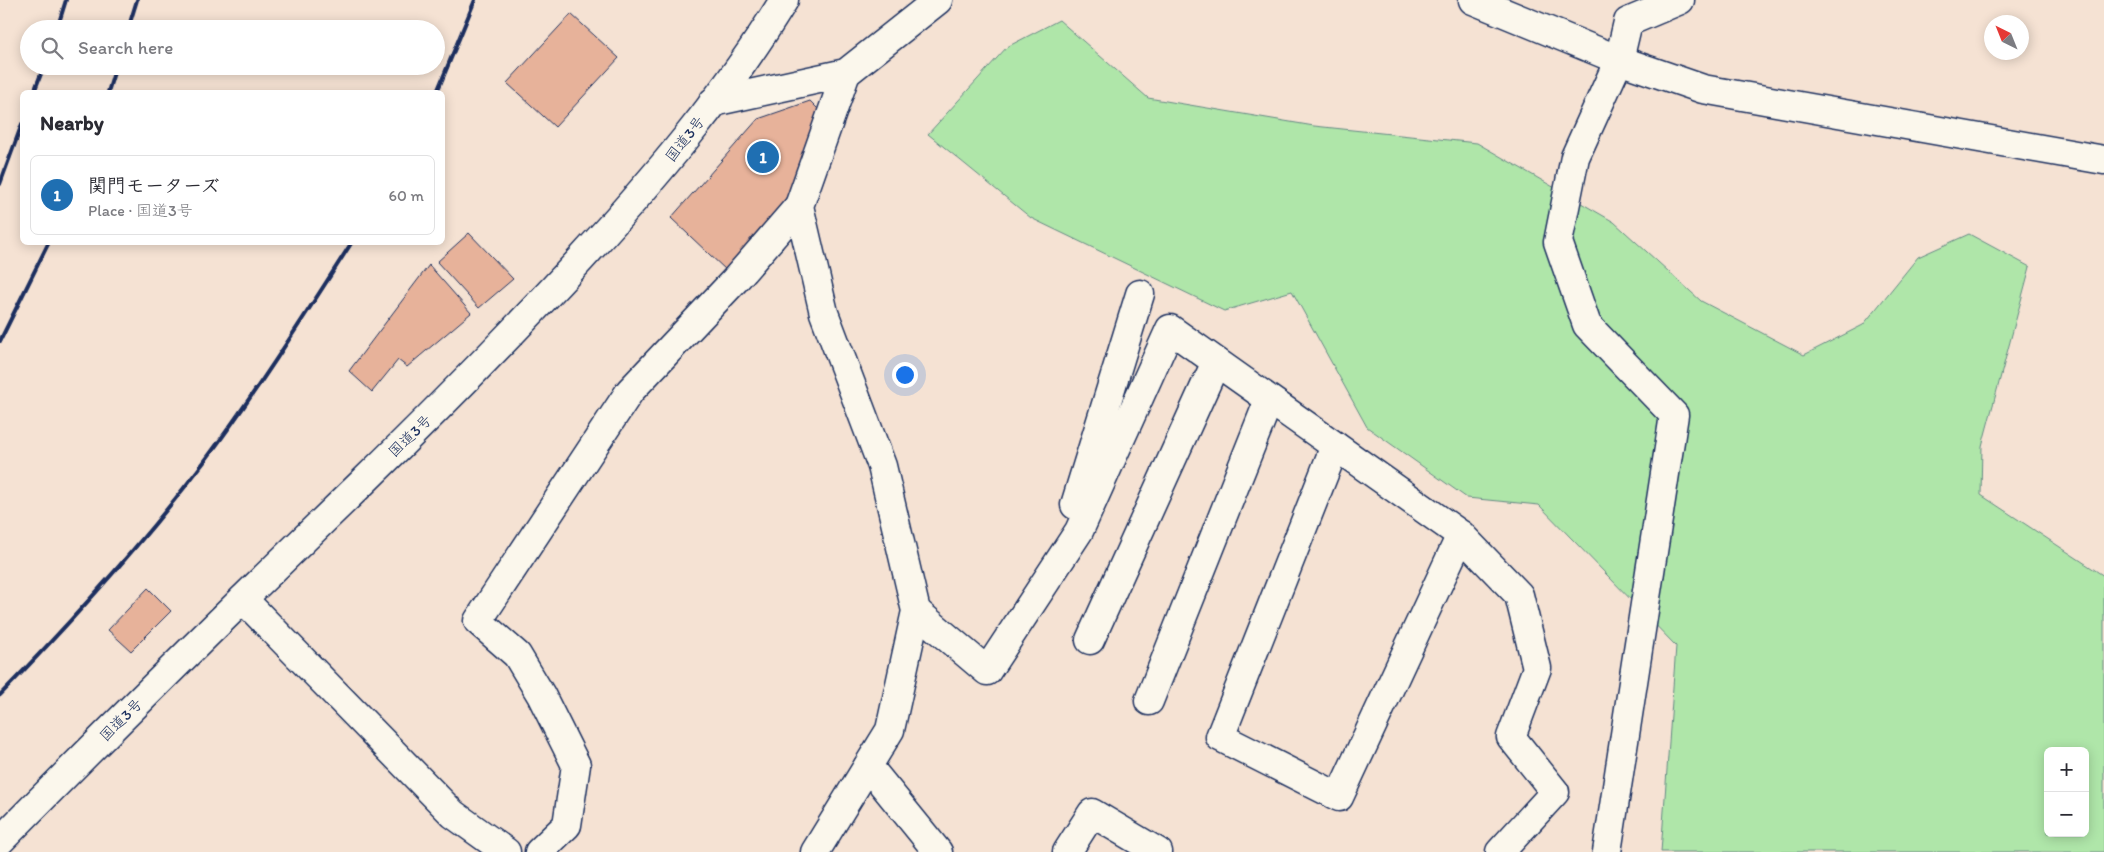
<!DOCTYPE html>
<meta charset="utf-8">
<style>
:root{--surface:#fff;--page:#f2f2f3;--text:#2b2b33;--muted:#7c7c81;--line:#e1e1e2;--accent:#1f6fb2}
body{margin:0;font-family:Itim,"Klee One",sans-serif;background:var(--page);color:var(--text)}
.controls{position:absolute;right:15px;bottom:15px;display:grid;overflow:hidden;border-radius:8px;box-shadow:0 2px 12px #0003}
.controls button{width:45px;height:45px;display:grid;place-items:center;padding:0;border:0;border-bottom:1px solid var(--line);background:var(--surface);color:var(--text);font:25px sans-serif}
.compass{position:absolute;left:1984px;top:15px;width:45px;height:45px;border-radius:50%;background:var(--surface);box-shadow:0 2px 12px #0003;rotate:317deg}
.you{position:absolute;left:904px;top:374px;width:18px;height:18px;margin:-12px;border:4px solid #fff;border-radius:50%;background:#1a73e8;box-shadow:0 0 0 8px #1a73e833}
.badge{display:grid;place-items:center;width:32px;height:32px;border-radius:50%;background:var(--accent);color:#fff;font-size:16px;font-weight:700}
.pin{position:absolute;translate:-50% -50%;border:2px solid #fff;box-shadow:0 1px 5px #0006}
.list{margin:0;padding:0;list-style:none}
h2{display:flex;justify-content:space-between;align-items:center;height:65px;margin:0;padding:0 20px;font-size:21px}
h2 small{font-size:16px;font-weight:400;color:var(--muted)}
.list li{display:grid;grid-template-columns:32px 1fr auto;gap:15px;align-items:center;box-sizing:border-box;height:80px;margin:0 10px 10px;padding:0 10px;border:1px solid var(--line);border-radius:8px}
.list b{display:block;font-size:19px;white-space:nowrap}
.list p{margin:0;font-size:16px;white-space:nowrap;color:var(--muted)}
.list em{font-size:16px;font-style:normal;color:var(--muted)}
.icon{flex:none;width:28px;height:28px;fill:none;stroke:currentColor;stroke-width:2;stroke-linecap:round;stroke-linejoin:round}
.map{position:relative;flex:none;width:2104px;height:852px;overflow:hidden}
.search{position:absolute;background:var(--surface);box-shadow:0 2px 12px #0003;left:20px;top:20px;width:425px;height:55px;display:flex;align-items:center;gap:12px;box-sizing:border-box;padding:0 18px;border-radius:28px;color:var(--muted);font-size:19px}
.panel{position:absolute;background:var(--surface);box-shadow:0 2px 12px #0003;left:20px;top:90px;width:425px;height:155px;border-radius:8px}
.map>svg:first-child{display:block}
</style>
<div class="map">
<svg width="2104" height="852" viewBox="0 0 2104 852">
<rect width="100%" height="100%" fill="#f5e2d3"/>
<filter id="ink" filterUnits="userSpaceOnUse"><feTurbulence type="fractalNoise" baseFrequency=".02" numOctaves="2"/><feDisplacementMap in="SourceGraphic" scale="10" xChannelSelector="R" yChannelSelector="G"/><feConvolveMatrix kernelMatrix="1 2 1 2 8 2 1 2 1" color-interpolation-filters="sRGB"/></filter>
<g filter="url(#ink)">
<path fill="#afe6a9" stroke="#658a84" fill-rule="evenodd" d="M1059 20 1148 98 1314 126 1477 143 1614 222 1701 301 1804 355 1863 325 1918 257 1969 234 2030 267 1982 446 1981 495 2104 576V852H1661L1676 646 1539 505 1467 498 1367 427 1292 291 1224 311 1031 218 928 134 1007 47ZM2048 751H2085V833H2048Z"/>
<g fill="#e7b29a" stroke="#1b2f5e">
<polygon points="571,14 619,58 555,127 507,83"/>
<polygon points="810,101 820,111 788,196 727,271 671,218 758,119"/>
<polygon points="469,233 513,279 479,308 437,262"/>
<polygon points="429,265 471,313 407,367 398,360 372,392 349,371"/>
<polygon points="148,588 171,611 131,651 108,630"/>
</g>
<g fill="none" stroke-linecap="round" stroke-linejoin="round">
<defs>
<g id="street">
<polyline points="1473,0 1619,60 1703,89 2104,160"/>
<polyline points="713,102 846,73 938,0"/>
<polyline points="1335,446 1220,737 1339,797 1461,535"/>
<polyline points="1075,505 1140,294"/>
<polyline points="243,599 453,814 506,852"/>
<polyline points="916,611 987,671 1079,531 1170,329 1461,535 1519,595 1537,668 1511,737 1555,792 1500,852"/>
<polyline points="1090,640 1216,362"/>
<polyline points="1149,701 1269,400"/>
<polyline points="868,766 938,852"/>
<polyline points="539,852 567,825 576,765 541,695 517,655 478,621 630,391 735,280 799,206"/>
<polyline points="815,852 890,730 916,611 882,466 824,313 799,206 846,73"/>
<polyline points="1067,852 1092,813 1158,852"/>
<polyline points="1607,852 1674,415 1587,325 1558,242 1575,157 1619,60 1628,22 1680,0"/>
</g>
<path id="highway" d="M0 841C119 720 240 601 362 483 437 410 510 336 581 259 655 178 727 94 784 0"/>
</defs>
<use href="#street" stroke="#1b2f5e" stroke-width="31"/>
<use href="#highway" stroke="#1b2f5e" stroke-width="31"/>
<use href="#street" stroke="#fbf7ec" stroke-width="28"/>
<use href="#highway" stroke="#fbf7ec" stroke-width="28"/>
<g stroke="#1b2f5e" stroke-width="4">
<polyline points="57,29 66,0"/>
<polyline points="128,29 137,0"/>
<polyline points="34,92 44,66"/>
<polyline points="108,92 116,66"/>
<polyline points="437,92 475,0"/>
<polyline points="0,184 22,124"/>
<polyline points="0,341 49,242"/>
<path d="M0 695C72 621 142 544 204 462 257 391 304 317 352 242"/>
</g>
</g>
</g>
<g text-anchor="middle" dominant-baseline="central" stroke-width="4" stroke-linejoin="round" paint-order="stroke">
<g font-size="15" fill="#1b2f5e" stroke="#fbf7ec">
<text transform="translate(685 139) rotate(-52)">国道3号</text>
<text transform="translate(410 436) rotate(-44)">国道3号</text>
<text transform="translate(121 720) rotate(-45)">国道3号</text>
</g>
</g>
</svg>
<div class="controls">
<button>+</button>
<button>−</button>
</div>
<svg class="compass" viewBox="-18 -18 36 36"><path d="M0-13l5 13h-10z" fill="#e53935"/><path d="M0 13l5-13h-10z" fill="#7c7c81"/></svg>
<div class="you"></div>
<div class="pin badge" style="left:763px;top:157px">1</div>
<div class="search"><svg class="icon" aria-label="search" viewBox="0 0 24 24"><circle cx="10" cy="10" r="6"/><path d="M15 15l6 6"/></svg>Search here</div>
<section class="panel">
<h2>Nearby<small></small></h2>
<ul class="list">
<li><span class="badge">1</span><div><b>関門モーターズ</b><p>Place · 国道3号</p></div><em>60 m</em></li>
</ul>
</section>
</div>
